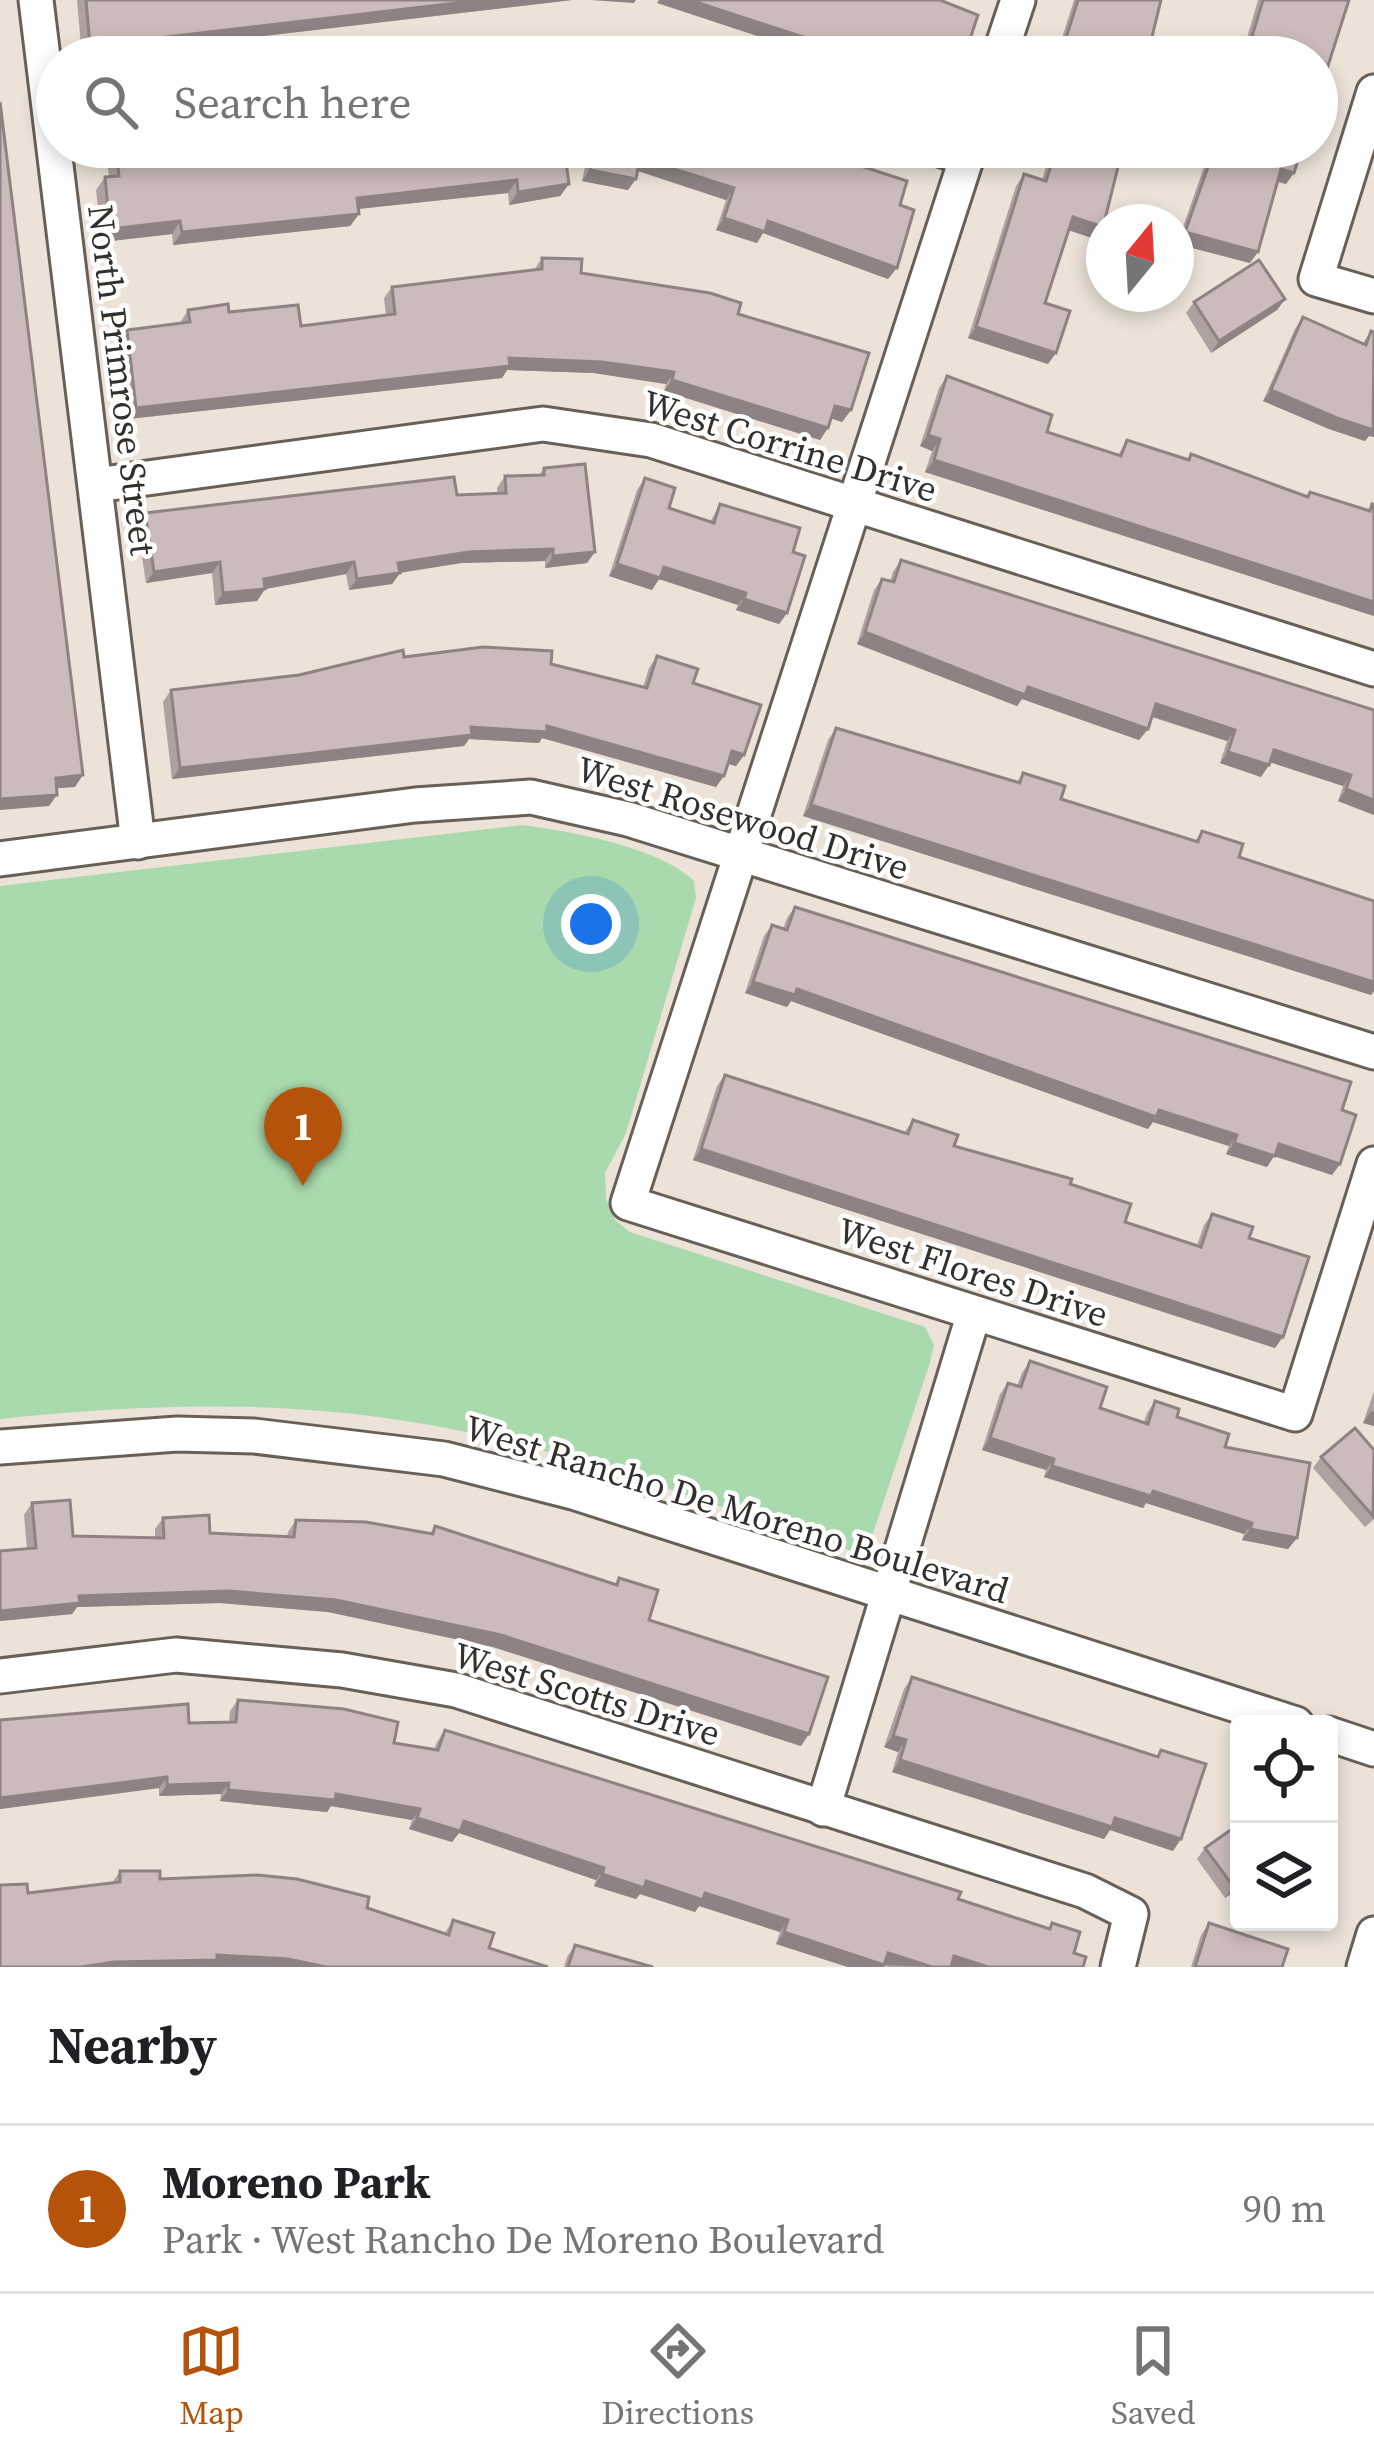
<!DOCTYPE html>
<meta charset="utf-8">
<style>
:root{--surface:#fff;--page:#f2f2f2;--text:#202124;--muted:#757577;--line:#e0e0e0;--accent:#b45309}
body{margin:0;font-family:"Source Serif 4",serif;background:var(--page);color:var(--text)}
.controls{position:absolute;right:36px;bottom:36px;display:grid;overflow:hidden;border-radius:12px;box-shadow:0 6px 18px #0003}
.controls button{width:108px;height:108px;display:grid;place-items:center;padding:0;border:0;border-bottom:3px solid var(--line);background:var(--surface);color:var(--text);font:60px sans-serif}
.compass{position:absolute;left:1086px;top:204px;width:108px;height:108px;border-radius:50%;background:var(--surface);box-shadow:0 6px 18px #0003;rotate:18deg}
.you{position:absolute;left:591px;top:924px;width:42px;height:42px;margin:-30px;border:9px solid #fff;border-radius:50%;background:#1a73e8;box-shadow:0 0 0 18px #1a73e833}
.badge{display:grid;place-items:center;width:78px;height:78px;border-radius:50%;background:var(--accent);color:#fff;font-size:39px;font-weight:700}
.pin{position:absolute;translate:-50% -99px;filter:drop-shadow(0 3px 6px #0008)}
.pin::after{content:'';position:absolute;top:63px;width:42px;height:36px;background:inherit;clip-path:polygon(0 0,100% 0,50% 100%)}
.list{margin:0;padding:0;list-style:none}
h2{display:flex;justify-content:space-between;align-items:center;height:156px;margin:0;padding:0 48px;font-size:51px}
h2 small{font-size:39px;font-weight:400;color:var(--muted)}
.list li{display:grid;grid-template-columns:78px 1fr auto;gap:36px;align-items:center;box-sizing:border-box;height:168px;padding:0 48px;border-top:3px solid var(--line)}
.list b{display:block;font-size:45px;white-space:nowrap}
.list p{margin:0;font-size:39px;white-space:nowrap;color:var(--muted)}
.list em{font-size:39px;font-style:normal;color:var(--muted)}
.icon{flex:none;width:66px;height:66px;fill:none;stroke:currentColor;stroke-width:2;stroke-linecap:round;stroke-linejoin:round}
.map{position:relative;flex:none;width:1374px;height:1967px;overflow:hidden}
.search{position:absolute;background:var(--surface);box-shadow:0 6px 18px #0003;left:36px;right:36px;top:36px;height:132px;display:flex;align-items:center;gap:30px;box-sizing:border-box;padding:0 42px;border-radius:66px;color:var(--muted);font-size:45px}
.sheet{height:324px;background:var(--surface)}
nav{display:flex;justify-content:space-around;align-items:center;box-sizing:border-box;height:168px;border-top:3px solid var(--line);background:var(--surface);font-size:33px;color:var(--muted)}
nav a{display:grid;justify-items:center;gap:6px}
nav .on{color:var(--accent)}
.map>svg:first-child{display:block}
</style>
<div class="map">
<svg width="1374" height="1967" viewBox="0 0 1374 1967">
<rect width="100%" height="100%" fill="#ece2d8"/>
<path fill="#a9daad" d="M522 825C569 831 660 847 694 881L696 898 626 1133 605 1173 606 1199 615 1220 630 1232 925 1327 934 1345 930 1363 868 1548 852 1551C700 1501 544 1439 385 1418 257 1400 128 1405 0 1419V886Z"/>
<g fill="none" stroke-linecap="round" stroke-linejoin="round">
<defs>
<g id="minor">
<polyline points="36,0 138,842"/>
<polyline points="535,57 625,57"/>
<polyline points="999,57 1018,0"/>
<polyline points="1374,92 1316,279 1374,296"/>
<polyline points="933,147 967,158"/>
<polyline points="970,147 628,1203 1295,1414 1374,1164"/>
<polyline points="96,485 543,424 651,440 1374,669"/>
<polyline points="0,859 415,805 531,797 628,819 1374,1052"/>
<polyline points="0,1447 177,1434 254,1436 444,1459 573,1492 1296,1724"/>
<polyline points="0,1676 176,1655 342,1670 456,1690 1085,1891 1131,1914 1118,1967"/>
<polyline points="1329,1734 1374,1749"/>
<polyline points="823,1809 974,1313"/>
<polyline points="1364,1967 1374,1934"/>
</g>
</defs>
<use href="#minor" stroke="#686057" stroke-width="39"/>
<use href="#minor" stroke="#fff" stroke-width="33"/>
</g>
<g fill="#afa1a0">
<polygon points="77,0 572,0 85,57 82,57"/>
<polygon points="1074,0 1161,0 1147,57 1056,57"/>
<polygon points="1258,0 1349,0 1317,57 1234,57 1237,53 1242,55"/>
<polygon points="589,147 803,147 900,205 888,279 763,233 757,243 716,230 726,200 638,171 628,190 582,181"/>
<polygon points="1052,147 1123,147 1095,239 1069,230 1045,303 1048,364 968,338 1016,186 1024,174 1042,180"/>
<polygon points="1211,147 1302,147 1286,184 1277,182 1250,263 1177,244"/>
<polygon points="116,149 569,184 560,196 509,205 508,193 358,209 359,214 350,226 173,245 172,234 102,242 96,190 105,177 109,177 107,162"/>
<polygon points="542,258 581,273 738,314 851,410 842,422 831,418 820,440 664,391 666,384 594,373 507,370 502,378 128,419 119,341 127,330 180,323 188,310 229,312 301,326 386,315 384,298 392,287 534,270"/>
<polygon points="1285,299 1277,310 1211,353 1186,313 1194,302"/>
<polygon points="1303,317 1363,343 1371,331 1369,436 1365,441 1329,429 1263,401 1295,329"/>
<polygon points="947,376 1047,432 1118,455 1127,440 1187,459 1191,454 1306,496 1310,492 1367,511 1372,504 1374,616 925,472 932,451 920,446 939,388"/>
<polygon points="544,468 587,563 545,568 545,561 461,563 400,573 392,584 349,590 346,574 265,589 257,601 215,605 212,573 146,583 137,525 145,513 498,494 497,488 505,476 539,475"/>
<polygon points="645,478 669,508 710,522 720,504 793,552 787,613 779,624 736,610 738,605 659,579 652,590 609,576 637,490"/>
<polygon points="901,560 1374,710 1374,815 1338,801 1343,786 1270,762 1261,777 1220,763 1227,741 1151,717 1148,729 1139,740 1022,699 1017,706 857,644 874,590 882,579 890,581 893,572"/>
<polygon points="657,656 693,683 744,755 736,766 727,764 716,787 542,738 539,743 469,739 464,746 172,779 163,702 171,690 299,675 404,657 551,664 643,687 649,668"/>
<polygon points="836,728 1017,782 1023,773 1061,799 1195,841 1202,831 1239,857 1373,900 1374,899 1374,991 1371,995 803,816 828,740"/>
<polygon points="795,907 1342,1110 1340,1164 1332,1175 1274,1156 1267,1167 1226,1154 1229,1146 1153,1122 1148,1129 791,1001 787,1007 745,993 764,936 772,925 783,929 787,918"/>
<polygon points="725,1075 904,1133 913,1120 954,1146 1070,1184 1125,1222 1197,1245 1204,1225 1212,1214 1249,1238 1275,1348 693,1160 717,1086"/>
<polygon points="1030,1361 1100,1408 1144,1422 1147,1413 1155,1401 1225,1447 1297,1538 1288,1549 1242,1540 1244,1534 1146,1503 1143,1508 1044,1477 1046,1470 982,1450 1000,1394 1008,1383 1017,1386 1022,1373"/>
<polygon points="1374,1391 1374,1426 1363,1423"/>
<polygon points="1374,1450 1374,1519 1365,1527 1313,1468 1321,1457"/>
<polygon points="32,1503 73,1536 155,1538 155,1529 163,1518 210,1533 287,1537 288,1532 296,1520 430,1533 435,1526 615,1584 619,1578 649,1620 801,1746 493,1647 328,1612 220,1603 77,1607 72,1614 0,1621 0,1551 27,1549 24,1515"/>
<polygon points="912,1677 1156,1757 1161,1750 1173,1851 1110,1830 1104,1839 892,1772 898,1752 884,1747 904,1689"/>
<polygon points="238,1700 394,1743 434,1750 437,1742 445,1730 1048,1929 1052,1923 1083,1967 888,1967 884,1965 883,1967 848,1967 776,1944 780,1932 699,1906 695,1912 640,1894 636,1899 594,1886 596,1880 459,1833 452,1842 409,1829 412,1820 331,1806 327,1812 220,1801 221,1794 159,1796 159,1788 0,1809 0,1720 229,1723 230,1711"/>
<polygon points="1205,1848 1239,1888 1225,1898 1197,1859"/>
<polygon points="120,1871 160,1879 367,1908 445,1933 453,1920 489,1948 548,1967 0,1967 28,1893 112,1883"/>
<polygon points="1209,1923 1282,1967 1191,1967 1201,1935"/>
<polygon points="575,1945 653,1967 564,1967 567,1957"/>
</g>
<g fill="#8e8382">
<polygon points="482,0 572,0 82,57 90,46"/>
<polygon points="590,0 636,0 634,3"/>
<polygon points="659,0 690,0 864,57 821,57 657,3"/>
<polygon points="640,158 734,188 726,200 632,169"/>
<polygon points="1281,169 1294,173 1286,184 1273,180"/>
<polygon points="590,170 636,179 628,190 582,181"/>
<polygon points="517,180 508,193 348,210 357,198"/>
<polygon points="569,184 560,196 509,205 518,192"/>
<polygon points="359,214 350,226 173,245 182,232"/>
<polygon points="1073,217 1103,227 1095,239 1065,229"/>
<polygon points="724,218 768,221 897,268 888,279 763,233 757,243 716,230"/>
<polygon points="180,221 172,234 102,242 110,229"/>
<polygon points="1185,232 1258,252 1250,263 1177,244"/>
<polygon points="1285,299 1277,310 1211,353 1219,341"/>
<polygon points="976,327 1056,353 1048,364 968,338"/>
<polygon points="509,358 602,362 674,372 666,384 594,373 507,370 502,378 128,419 136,408"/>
<polygon points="672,380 828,428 820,440 664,391"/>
<polygon points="1271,390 1374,425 1374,437 1369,436 1365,441 1329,429 1263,401"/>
<polygon points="835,406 851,410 842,422 827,417"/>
<polygon points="928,435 940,439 932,451 920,446"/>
<polygon points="934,460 1374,602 1374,616 925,472"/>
<polygon points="553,549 545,561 461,563 391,574 400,573 392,584 349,590 357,579 398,563 469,552"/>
<polygon points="595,552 587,563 545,568 553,556"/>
<polygon points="220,562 212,573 146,583 154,572"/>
<polygon points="354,562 346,574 260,590 265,589 257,601 215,605 223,593 264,579"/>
<polygon points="617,564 664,567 746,593 738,605 659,579 652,590 609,576"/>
<polygon points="744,599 787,613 779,624 736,610"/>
<polygon points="865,632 1148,729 1139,740 1022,699 1017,706 857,644"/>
<polygon points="1156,704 1235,730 1227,741 1148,715"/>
<polygon points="547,726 724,776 716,787 542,738 539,743 469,739 464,746 172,779 180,768 471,727"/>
<polygon points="1274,750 1351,775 1343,786 1266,761"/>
<polygon points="732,751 744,755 736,766 724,762"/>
<polygon points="1228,752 1269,765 1261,777 1220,763"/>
<polygon points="83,775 75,787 48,789 56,778"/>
<polygon points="1346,789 1374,800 1374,815 1338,801"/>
<polygon points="57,795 49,806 0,810 0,799"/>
<polygon points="811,805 1374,982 1374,991 1371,995 803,816"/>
<polygon points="753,982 797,989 1237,1135 1229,1146 1153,1122 1148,1129 791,1001 787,1007 745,993"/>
<polygon points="1234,1143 1279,1144 1340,1164 1332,1175 1274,1156 1267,1167 1226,1154"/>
<polygon points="701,1149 1283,1337 1275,1348 693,1160"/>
<polygon points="1371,1411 1374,1412 1374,1426 1363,1423"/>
<polygon points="990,1438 1054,1459 1046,1470 982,1450"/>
<polygon points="1052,1466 1153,1491 1252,1523 1244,1534 1146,1503 1143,1508 1044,1477"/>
<polygon points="1250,1529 1297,1538 1288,1549 1242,1540"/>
<polygon points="228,1591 336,1600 501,1635 809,1734 801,1746 493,1647 328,1612 220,1603 77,1607 72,1614 0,1621 0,1611 79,1596"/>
<polygon points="893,1736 906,1740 898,1752 884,1747"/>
<polygon points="900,1760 1115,1818 1181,1839 1173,1851 1110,1830 1104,1839 892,1772"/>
<polygon points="167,1777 159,1788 0,1809 0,1798"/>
<polygon points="229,1783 221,1794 159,1796 167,1785"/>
<polygon points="228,1790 336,1794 420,1809 412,1820 331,1806 327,1812 220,1801"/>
<polygon points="417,1818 464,1821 604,1868 596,1880 459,1833 452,1842 409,1829"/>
<polygon points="602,1874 705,1893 788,1920 780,1932 699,1906 695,1912 640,1894 636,1899 594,1886"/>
<polygon points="1239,1882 1239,1888 1225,1898 1233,1886"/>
<polygon points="784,1932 888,1953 932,1967 884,1965 883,1967 848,1967 776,1944"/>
<polygon points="217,1955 288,1959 326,1967 81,1967 114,1962"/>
<polygon points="954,1956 988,1967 947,1967"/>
</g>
<g fill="#cbbbba" stroke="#8e8382" stroke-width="3">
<polygon points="86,0 482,0 90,46"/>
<polygon points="690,0 940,0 978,15 964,57 864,57"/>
<polygon points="1078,0 1161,0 1147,57 1060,57"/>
<polygon points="1263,0 1349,0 1317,100 1317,57 1236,57 1237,53 1246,56"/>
<polygon points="0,102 83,775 56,778 57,795 0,799"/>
<polygon points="135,147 564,147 569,184 518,192 517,180 357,198 359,214 182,232 180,221 110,229 105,177 119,176 116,149"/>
<polygon points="595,147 803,147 907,181 900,205 914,210 897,268 768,221 765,232 724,218 734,188 640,158 636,179 590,170"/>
<polygon points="1057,147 1123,147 1103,227 1073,217 1045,303 1070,311 1056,353 976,327 1024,174 1046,181"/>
<polygon points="1215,147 1302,147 1294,173 1281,169 1258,252 1185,232"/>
<polygon points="542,258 582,259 581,273 710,293 741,303 738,314 869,353 851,410 835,406 828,428 672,380 674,372 602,362 509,358 510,366 136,408 127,330 190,322 188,310 228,304 229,312 298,305 301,326 395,314 392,287 542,269"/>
<polygon points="1259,260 1285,299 1219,341 1194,302"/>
<polygon points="1303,317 1366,345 1371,331 1374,332 1373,430 1337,418 1271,390"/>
<polygon points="947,376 1052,415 1047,432 1121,456 1127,440 1189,460 1191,454 1308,497 1310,492 1370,511 1372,504 1374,505 1374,602 934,460 940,439 928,435"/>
<polygon points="585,464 595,552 553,556 553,549 469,552 398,563 400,573 357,579 354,562 264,579 265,589 223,593 220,562 154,572 145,513 454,477 457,495 506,493 505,476 544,475 544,468"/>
<polygon points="645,478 675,488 669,508 714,523 720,504 800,528 793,552 805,556 787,613 744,599 746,593 664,567 660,578 617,564"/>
<polygon points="901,560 1374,710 1374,800 1346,789 1351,775 1274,750 1269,765 1228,752 1235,730 1156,704 1148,729 1028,687 1025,695 865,632 882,579 894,582"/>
<polygon points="483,647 552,651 551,664 647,688 657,656 698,669 693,683 761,705 744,755 732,751 724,776 547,726 547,732 471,727 472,735 180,768 171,690 299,675 403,650 404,657"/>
<polygon points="836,728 1020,783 1023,773 1065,786 1061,799 1198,842 1202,831 1243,844 1239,857 1374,901 1374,982 811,805"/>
<polygon points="795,907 1351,1082 1342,1110 1356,1115 1340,1164 1279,1144 1275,1156 1234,1143 1237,1135 1159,1110 1156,1117 797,989 795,995 753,982 772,925 787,930"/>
<polygon points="725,1075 908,1134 913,1120 958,1135 954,1146 1072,1179 1070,1184 1131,1204 1125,1222 1201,1247 1212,1214 1253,1227 1249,1238 1309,1257 1283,1337 701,1149"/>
<polygon points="1030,1361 1107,1387 1100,1408 1148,1424 1155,1401 1179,1409 1177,1417 1229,1434 1225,1447 1310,1463 1297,1538 1250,1529 1252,1523 1153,1491 1151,1496 1052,1466 1054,1459 990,1438 1008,1383 1021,1387"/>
<polygon points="1355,1428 1374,1450 1373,1516 1321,1457"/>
<polygon points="70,1500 73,1536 164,1538 163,1518 209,1515 210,1533 294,1537 296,1520 366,1522 433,1534 435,1526 617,1585 619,1578 658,1590 649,1620 828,1677 809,1734 501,1635 336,1600 228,1591 79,1596 80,1603 0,1611 0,1551 36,1548 32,1503"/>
<polygon points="912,1677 1158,1757 1161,1750 1206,1764 1181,1839 1115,1818 1112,1827 900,1760 906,1740 893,1736"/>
<polygon points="238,1700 344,1709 398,1722 394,1743 438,1750 445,1730 961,1892 958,1899 1050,1929 1052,1923 1080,1932 1074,1953 1086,1957 1083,1967 988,1967 954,1956 951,1967 932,1967 888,1953 884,1965 784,1932 788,1920 705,1893 703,1900 646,1881 644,1888 602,1874 604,1868 464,1821 460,1831 417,1818 420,1809 336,1794 335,1800 228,1790 229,1783 167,1785 167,1777 0,1798 0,1720 188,1704 189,1723 236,1722"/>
<polygon points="1239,1824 1239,1882 1233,1886 1205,1848"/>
<polygon points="120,1871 160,1871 160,1879 258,1875 297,1879 369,1897 367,1908 449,1935 453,1920 494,1933 489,1948 548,1967 326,1967 288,1959 217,1955 217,1960 114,1962 81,1967 0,1967 0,1885 27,1884 28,1893 120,1882"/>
<polygon points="1209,1923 1288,1949 1282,1967 1195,1967"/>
<polygon points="575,1945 653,1967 568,1967"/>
</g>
<g text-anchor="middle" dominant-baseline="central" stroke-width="9" stroke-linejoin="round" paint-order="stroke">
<g font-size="36" fill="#332f2b" stroke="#fff">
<text transform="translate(122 380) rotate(83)">North Primrose Street</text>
<text transform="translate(790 446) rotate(17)">West Corrine Drive</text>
<text transform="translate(743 818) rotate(17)">West Rosewood Drive</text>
<text transform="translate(973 1272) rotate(18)">West Flores Drive</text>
<text transform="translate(737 1509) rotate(17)">West Rancho De Moreno Boulevard</text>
<text transform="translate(587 1694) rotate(17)">West Scotts Drive</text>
</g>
</g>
</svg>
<div class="controls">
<button><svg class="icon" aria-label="locate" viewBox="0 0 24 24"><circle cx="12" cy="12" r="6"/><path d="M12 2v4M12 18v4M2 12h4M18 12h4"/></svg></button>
<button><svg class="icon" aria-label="layers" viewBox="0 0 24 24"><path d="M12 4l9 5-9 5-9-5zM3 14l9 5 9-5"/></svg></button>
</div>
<svg class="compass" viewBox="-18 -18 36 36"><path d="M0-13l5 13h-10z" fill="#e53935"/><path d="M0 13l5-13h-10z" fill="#757577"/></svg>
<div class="you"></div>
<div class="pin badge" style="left:303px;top:1186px">1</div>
<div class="search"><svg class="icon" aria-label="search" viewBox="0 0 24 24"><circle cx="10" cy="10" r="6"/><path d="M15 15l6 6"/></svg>Search here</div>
</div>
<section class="sheet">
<h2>Nearby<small></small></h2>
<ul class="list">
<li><span class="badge">1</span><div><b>Moreno Park</b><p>Park · West Rancho De Moreno Boulevard</p></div><em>90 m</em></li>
</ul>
</section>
<nav>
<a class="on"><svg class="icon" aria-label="map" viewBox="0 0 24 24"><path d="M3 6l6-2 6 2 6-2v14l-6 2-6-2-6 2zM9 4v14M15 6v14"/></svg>Map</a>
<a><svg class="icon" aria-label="directions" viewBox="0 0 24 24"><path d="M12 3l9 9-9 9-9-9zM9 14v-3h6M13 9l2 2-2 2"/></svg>Directions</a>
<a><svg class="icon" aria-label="saved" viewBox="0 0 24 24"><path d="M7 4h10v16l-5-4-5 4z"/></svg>Saved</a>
</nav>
